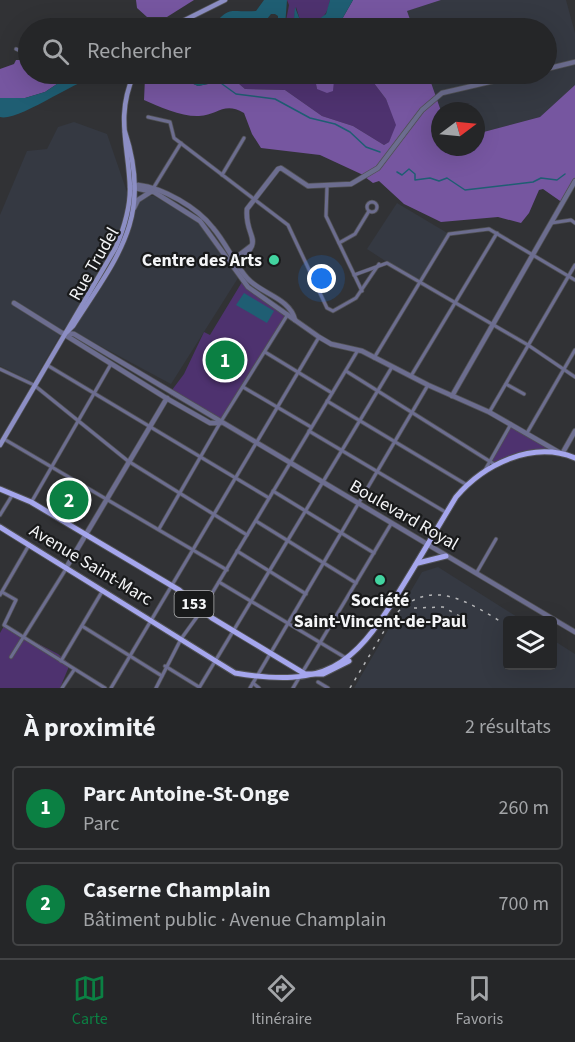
<!DOCTYPE html>
<html lang="fr">
<meta charset="utf-8">
<style>
:root{--surface:#252628;--page:#313234;--text:#f1f3f6;--muted:#a3a5a8;--line:#424345;--accent:#0b8043}
body{margin:0;font-family:"Source Sans 3",sans-serif;background:var(--page);color:var(--text)}
.controls{position:absolute;right:18px;bottom:18px;display:grid;overflow:hidden;border-radius:6px;box-shadow:0 6px 24px #0002}
.controls button{width:54px;height:54px;display:grid;place-items:center;padding:0;border:0;border-bottom:2px solid var(--line);background:var(--surface);color:var(--text);font:30px sans-serif}
.compass{position:absolute;left:431px;top:102px;width:54px;height:54px;border-radius:50%;background:var(--surface);box-shadow:0 6px 24px #0002;rotate:74deg}
.you{position:absolute;left:322px;top:279px;width:21px;height:21px;margin:-15px;border:4px solid #fff;border-radius:50%;background:#1a73e8;box-shadow:0 0 0 9px #1a73e833}
.badge{display:grid;place-items:center;width:39px;height:39px;border-radius:50%;background:var(--accent);color:#fff;font-size:20px;font-weight:700}
.pin{position:absolute;translate:-50% -50%;border:3px solid #fff;box-shadow:0 2px 6px #0006}
.list{margin:0;padding:0;list-style:none}
h2{display:flex;justify-content:space-between;align-items:center;height:78px;margin:0;padding:0 24px;font-size:26px}
h2 small{font-size:20px;font-weight:400;color:var(--muted)}
.list li{display:grid;grid-template-columns:39px 1fr auto;gap:18px;align-items:center;box-sizing:border-box;height:84px;margin:0 12px 12px;padding:0 12px;border:2px solid var(--line);border-radius:6px}
.list b{display:block;font-size:22px;white-space:nowrap}
.list p{margin:0;font-size:20px;white-space:nowrap;color:var(--muted)}
.list em{font-size:20px;font-style:normal;color:var(--muted)}
.icon{flex:none;width:33px;height:33px;fill:none;stroke:currentColor;stroke-width:2;stroke-linecap:round;stroke-linejoin:round}
.map{position:relative;flex:none;width:575px;height:688px;overflow:hidden}
.search{position:absolute;background:var(--surface);box-shadow:0 6px 24px #0002;left:18px;right:18px;top:18px;height:66px;display:flex;align-items:center;gap:15px;box-sizing:border-box;padding:0 21px;border-radius:33px;color:var(--muted);font-size:22px}
.sheet{height:270px;background:var(--surface)}
nav{display:flex;justify-content:space-around;align-items:center;box-sizing:border-box;height:84px;border-top:2px solid var(--line);background:var(--surface);font-size:16px;color:var(--muted)}
nav a{display:grid;justify-items:center;gap:3px}
nav .on{color:var(--accent)}
.map>svg:first-child{display:block}
</style>
<div class="map">
<svg width="575" height="688" viewBox="0 0 575 688">
<rect width="100%" height="100%" fill="#313235"/>
<g fill="#353942">
<polygon points="441,0 566,0 575,33 575,85 540,117 476,134 476,111 441,111 428,74 546,74 546,28 413,28 406,11"/>
<polygon points="74,122 107,134 128,195 154,196 200,223 238,278 171,384 65,327 33,382 0,366 0,215 27,151 47,149 58,127"/>
<polygon points="397,203 449,234 419,283 367,249"/>
<polygon points="438,567 522,620 508,620 508,666 552,666 553,640 575,654 575,688 354,688 422,572"/>
</g>
<g fill="#4e326f">
<path d="M287 0H330C328 18 317 25 300 20L296 7 294 18 285 26 289 5Z"/>
<polygon points="246,74 314,74 317,89 339,74 367,74 386,99 397,125 389,142 384,145 353,126 322,116 285,90 245,89 238,83"/>
<polygon points="242,282 288,314 220,423 169,394 184,374 204,332 210,335"/>
<polygon points="511,424 562,454 515,456 494,464 491,460"/>
<polygon points="4,626 58,654 70,664 60,688 0,688 0,633"/>
</g>
<g fill="#7656a0">
<polygon points="136,0 194,0 167,17 147,17 137,8"/>
<polygon points="353,0 441,0 407,11 413,28 337,28"/>
<polygon points="16,60 28,60 28,74 72,74 45,92 25,98 0,98 0,69 14,64"/>
<path d="M225 74H246L238 83 245 89 285 90 322 116 353 126 384 145 389 142 396 125 386 99 367 74H428L441 111 440 147H476V134L540 117 575 85V183L563 203 543 189 539 190 529 213 521 223 498 217 441 222 404 204 379 181 373 183 361 174 320 155 261 148 252 134 244 113C224 101 218 115 199 116 183 117 159 107 144 100L145 78H180L198 86 218 82Z"/>
<polygon points="314,74 339,74 334,80 333,91 327,93 317,89"/>
</g>
<g fill="#1f5e73">
<path d="M264 0H287L285 26 294 18 295 7 300 20 315 22 326 14 330 0H353L337 28H278V16L275 14H271L260 28H212C229 4 231 13 256 11Z"/>
<path d="M72 74H103C78 78 19 122 0 117V98H25L45 92Z"/>
<polygon points="131,74 225,74 218,82 198,86 180,78 145,78"/>
<polygon points="244,293 274,311 267,323 236,305"/>
</g>
<g fill="none" stroke-linecap="round" stroke-linejoin="round">
<g stroke="#1f5e73" stroke-width="1.5">
<polyline points="218,81 236,94 275,99 310,118 335,124 350,132 366,147 380,152"/>
<polyline points="397,172 402,175 409,169 415,174 415,180 430,178 439,181 447,178 465,190 533,182 541,178 557,180 565,174"/>
</g>
<defs>
<g id="minor">
<polyline points="139,28 147,26 155,28"/>
<polyline points="16,49 28,54"/>
<polyline points="148,117 170,122 174,138 288,225 327,308 333,311 356,298 379,264"/>
<polyline points="222,175 244,138"/>
<polyline points="154,187 181,143"/>
<polyline points="327,187 326,216 362,291"/>
<circle cx="372" cy="207" r="5"/>
<polyline points="551,223 571,220 575,223"/>
<polyline points="339,243 355,234 369,211"/>
<polyline points="354,275 387,263 528,345 575,377"/>
<polyline points="265,352 332,393"/>
<polyline points="374,358 449,234 489,229 575,280"/>
<polyline points="47,365 269,498"/>
<polyline points="0,369 34,385 128,461 247,535"/>
<polyline points="346,371 494,464"/>
<polyline points="411,376 497,233"/>
<polyline points="506,384 524,394"/>
<polyline points="243,387 311,427"/>
<polyline points="327,401 467,485"/>
<polyline points="490,411 575,265"/>
<polyline points="309,431 447,513"/>
<polyline points="527,433 575,350"/>
<polyline points="4,439 227,570"/>
<polyline points="485,470 511,424"/>
<polyline points="273,491 374,553"/>
<polyline points="32,501 111,364"/>
<polyline points="0,515 13,494"/>
<polyline points="256,521 356,583"/>
<polyline points="159,529 220,423 288,314"/>
<polyline points="237,551 306,594"/>
<polyline points="477,572 496,539"/>
<polyline points="219,582 346,658"/>
<polyline points="2,592 16,600 4,625 105,688"/>
<polyline points="0,595 29,545"/>
<polyline points="82,626 162,676"/>
<polyline points="11,657 66,569"/>
<polyline points="61,661 103,590"/>
<polyline points="165,666 199,687"/>
<polyline points="318,682 328,688"/>
<polyline points="253,683 259,688"/>
<polyline points="62,688 74,670"/>
<polyline points="111,688 319,337"/>
<polyline points="156,688 181,639 202,610 358,350"/>
<polyline points="199,688 392,367"/>
<polyline points="250,688 428,385"/>
<polyline points="293,688 391,524"/>
</g>
<g id="tertiary">
<polyline points="546,69 575,62"/>
<polyline points="130,187 154,192 200,221 248,287 319,337 331,344 362,351 428,385 489,412 562,454 575,431"/>
<path d="M134 187 138 185C163 188 197 207 213 228 226 243 234 263 247 278 261 294 290 298 295 320"/>
<polyline points="134,208 138,200 152,191"/>
<polyline points="234,259 251,246"/>
<path d="M233 266C269 238 244 240 247 209L278 169 281 168 308 186 351 184 378 168 422 110 442 93 524 74"/>
<polyline points="14,303 166,398 210,423 220,423"/>
<polyline points="64,333 74,334 575,632"/>
<polyline points="452,396 575,181"/>
<polyline points="66,568 167,398"/>
</g>
<g id="secondary">
<polyline points="169,28 225,0"/>
<path d="M67 332 73 326C117 257 153 218 125 132"/>
<path d="M0 445 116 247C124 228 130 210 130 189 129 146 115 117 134 74"/>
</g>
<g id="primary">
<polyline points="0,489 31,502 179,590 212,618 305,674 323,674 349,661"/>
<path d="M0 527 235 673C325 688 353 667 397 595 417 563 436 530 456 497 483 465 532 440 575 458"/>
<polyline points="418,563 446,556"/>
</g>
</defs>
<use href="#minor" stroke="#505154" stroke-width="4.5"/>
<use href="#tertiary" stroke="#505154" stroke-width="6"/>
<use href="#secondary" stroke="#505154" stroke-width="6"/>
<use href="#primary" stroke="#505154" stroke-width="7"/>
<use href="#minor" stroke="#6c6d8f" stroke-width="3"/>
<use href="#tertiary" stroke="#6c6d8f" stroke-width="4.5"/>
<use href="#secondary" stroke="#8c8ec4" stroke-width="4.5"/>
<use href="#primary" stroke="#a5a6ed" stroke-width="5"/>
<g stroke="#b4b5b7" stroke-width="1.5" stroke-dasharray="3 6" stroke-linecap="butt">
<polyline points="414,608 443,607 467,620"/>
<polyline points="552,654 553,654"/>
<path d="M350 688 390 621C427 573 467 601 508 626"/>
</g>
</g>
<g fill="#42d4a0" stroke="#191a1b" stroke-width="2">
<circle cx="274" cy="260" r="6"/>
<circle cx="380" cy="580" r="6"/>
</g>
<g text-anchor="middle" dominant-baseline="central" stroke-width="4.5" stroke-linejoin="round" paint-order="stroke">
<rect fill="#191a1b" stroke="#b2b3b5" stroke-width="1.5" x="174.5" y="591" width="39" height="26" rx="4.5"/>
<g font-size="16" font-weight="bold" fill="#f4f5f7">
<text x="194" y="604">153</text>
</g>
<g font-size="18" font-weight="bold" fill="#f4f5f7" stroke="#191a1b" text-anchor="end">
<text x="262" y="260">Centre des Arts</text>
<text x="380" y="600" text-anchor="middle">Société<tspan x="380" dy="21">Saint-Vincent-de-Paul</tspan></text>
</g>
<g font-size="18" fill="#f4f5f7" stroke="#191a1b">
<text transform="translate(94 264) rotate(-60)">Rue Trudel</text>
<text transform="translate(404 515) rotate(30)">Boulevard Royal</text>
<text transform="translate(91 565) rotate(31)">Avenue Saint-Marc</text>
</g>
</g>
</svg>
<div class="controls">
<button><svg class="icon" aria-label="layers" viewBox="0 0 24 24"><path d="M12 4l9 5-9 5-9-5zM3 14l9 5 9-5"/></svg></button>
</div>
<svg class="compass" viewBox="-18 -18 36 36"><path d="M0-13l5 13h-10z" fill="#e53935"/><path d="M0 13l5-13h-10z" fill="#a3a5a8"/></svg>
<div class="you"></div>
<div class="pin badge" style="left:225px;top:360px">1</div>
<div class="pin badge" style="left:69px;top:500px">2</div>
<div class="search"><svg class="icon" aria-label="search" viewBox="0 0 24 24"><circle cx="10" cy="10" r="6"/><path d="M15 15l6 6"/></svg>Rechercher</div>
</div>
<section class="sheet">
<h2>À proximité<small>2 résultats</small></h2>
<ul class="list">
<li><span class="badge">1</span><div><b>Parc Antoine-St-Onge</b><p>Parc</p></div><em>260 m</em></li>
<li><span class="badge">2</span><div><b>Caserne Champlain</b><p>Bâtiment public · Avenue Champlain</p></div><em>700 m</em></li>
</ul>
</section>
<nav>
<a class="on"><svg class="icon" aria-label="map" viewBox="0 0 24 24"><path d="M3 6l6-2 6 2 6-2v14l-6 2-6-2-6 2zM9 4v14M15 6v14"/></svg>Carte</a>
<a><svg class="icon" aria-label="directions" viewBox="0 0 24 24"><path d="M12 3l9 9-9 9-9-9zM9 14v-3h6M13 9l2 2-2 2"/></svg>Itinéraire</a>
<a><svg class="icon" aria-label="saved" viewBox="0 0 24 24"><path d="M7 4h10v16l-5-4-5 4z"/></svg>Favoris</a>
</nav>
